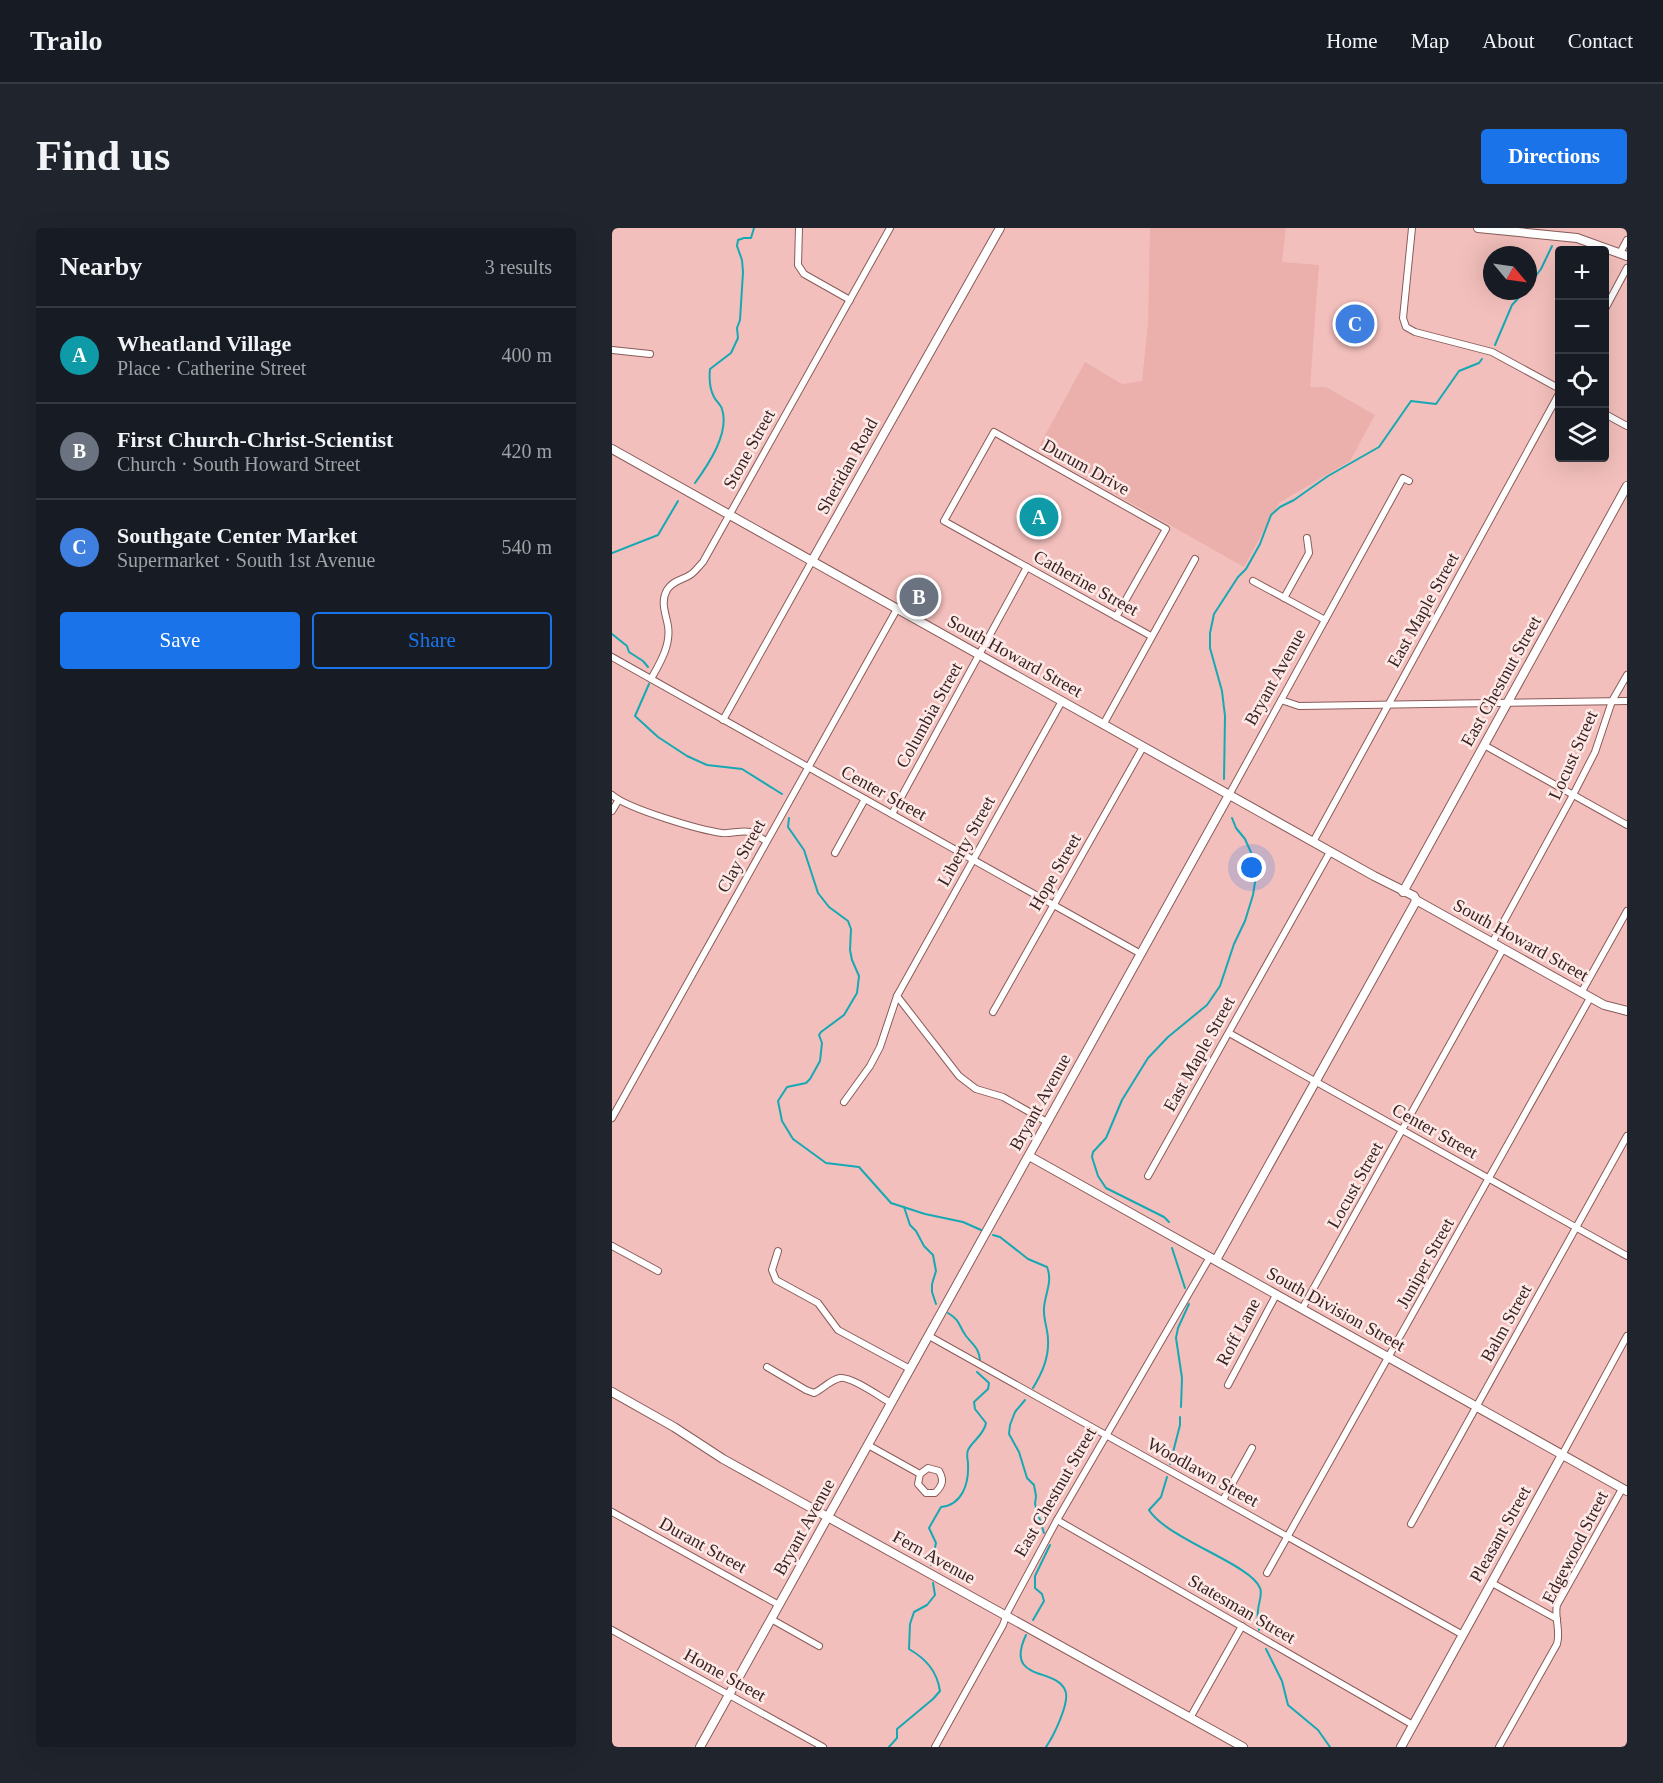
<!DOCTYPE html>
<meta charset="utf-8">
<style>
:root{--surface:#171b24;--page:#20242c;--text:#f1f3f6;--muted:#9ea1a6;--line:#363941;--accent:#1a73e8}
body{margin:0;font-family:Georgia,serif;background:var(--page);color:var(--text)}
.controls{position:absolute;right:18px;top:18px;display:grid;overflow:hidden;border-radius:6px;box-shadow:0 6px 24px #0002}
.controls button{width:54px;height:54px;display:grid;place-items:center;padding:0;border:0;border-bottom:2px solid var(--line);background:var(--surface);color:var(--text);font:30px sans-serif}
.compass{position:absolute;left:871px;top:18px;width:54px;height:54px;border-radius:50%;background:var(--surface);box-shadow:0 6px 24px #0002;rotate:119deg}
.you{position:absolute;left:640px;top:640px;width:21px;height:21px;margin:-15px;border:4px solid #fff;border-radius:50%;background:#1a73e8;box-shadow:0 0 0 9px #1a73e833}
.badge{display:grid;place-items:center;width:39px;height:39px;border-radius:50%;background:var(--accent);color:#fff;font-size:20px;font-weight:700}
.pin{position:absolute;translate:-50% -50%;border:3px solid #fff;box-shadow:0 2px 6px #0006}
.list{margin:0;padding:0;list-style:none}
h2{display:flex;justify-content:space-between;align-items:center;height:78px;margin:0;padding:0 24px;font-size:26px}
h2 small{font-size:20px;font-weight:400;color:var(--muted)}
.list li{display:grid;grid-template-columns:39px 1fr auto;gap:18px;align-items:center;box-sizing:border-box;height:96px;padding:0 24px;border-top:2px solid var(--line)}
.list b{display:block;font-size:22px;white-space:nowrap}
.list p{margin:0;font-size:20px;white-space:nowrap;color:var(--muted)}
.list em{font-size:20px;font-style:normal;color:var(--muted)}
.actions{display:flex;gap:12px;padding:18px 24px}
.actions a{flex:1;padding:14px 0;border:2px solid var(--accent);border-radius:6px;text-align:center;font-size:21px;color:var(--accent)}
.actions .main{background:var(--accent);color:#fff}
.icon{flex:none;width:33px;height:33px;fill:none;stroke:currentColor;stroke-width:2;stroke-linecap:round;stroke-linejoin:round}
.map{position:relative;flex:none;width:1015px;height:1519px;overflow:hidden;border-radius:6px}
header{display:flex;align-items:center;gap:36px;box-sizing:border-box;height:84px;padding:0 30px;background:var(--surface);border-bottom:2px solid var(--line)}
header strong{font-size:28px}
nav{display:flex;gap:33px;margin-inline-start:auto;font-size:21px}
.intro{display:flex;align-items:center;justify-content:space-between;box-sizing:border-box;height:144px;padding:0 36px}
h1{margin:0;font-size:42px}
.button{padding:15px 27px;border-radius:6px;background:var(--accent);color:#fff;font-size:21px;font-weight:700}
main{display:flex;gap:36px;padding:0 36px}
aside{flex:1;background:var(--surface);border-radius:6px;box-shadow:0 6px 24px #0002}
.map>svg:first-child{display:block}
</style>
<header>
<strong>Trailo</strong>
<nav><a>Home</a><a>Map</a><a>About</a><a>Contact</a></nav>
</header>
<div class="intro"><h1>Find us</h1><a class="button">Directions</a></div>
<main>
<aside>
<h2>Nearby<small>3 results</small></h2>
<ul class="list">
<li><span class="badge" style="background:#0f9aa8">A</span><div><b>Wheatland Village</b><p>Place · Catherine Street</p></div><em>400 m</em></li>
<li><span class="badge" style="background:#6b7280">B</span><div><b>First Church-Christ-Scientist</b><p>Church · South Howard Street</p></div><em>420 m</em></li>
<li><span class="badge" style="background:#3f7fe0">C</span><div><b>Southgate Center Market</b><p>Supermarket · South 1st Avenue</p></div><em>540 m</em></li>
</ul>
<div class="actions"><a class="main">Save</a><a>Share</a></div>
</aside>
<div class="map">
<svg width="1015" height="1519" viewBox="0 0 1015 1519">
<rect width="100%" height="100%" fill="#f3bfbc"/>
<polygon fill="#ebb0ac" points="538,0 674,0 670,34 707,37 698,159 714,159 763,187 738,233 667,275 632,339 425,222 473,134 510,156 530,153 536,96"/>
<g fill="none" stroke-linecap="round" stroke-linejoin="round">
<g stroke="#16a9b4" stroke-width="2">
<polyline points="916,58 929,41 940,18"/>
<polyline points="883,117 900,77 913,63"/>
<path d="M83 255C96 237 118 205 110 181 109 177 104 173 102 169 97 160 97 151 98 141L119 125 126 110 125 100 128 92 131 44 130 32 125 18 126 12 132 10H139L142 0"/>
<polyline points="0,325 46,307 66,273"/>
<polyline points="0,406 15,418 17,424 31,433 36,439"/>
<polyline points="37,456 23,488 46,509 75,528 95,537 130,541 170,566"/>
<polyline points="612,551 613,488 610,463 598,420 598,405 602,386 626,349 634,341 648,316 659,287 668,279 682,272 716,248 767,219 799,173 824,176 847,143 867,135 870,131"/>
<polyline points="177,590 176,599 192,622 206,665 217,679 236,693 239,701 238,722 240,732 247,748 245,765 232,787 209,804 207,807 210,815 208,833 198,851 194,855 175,859 166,873 170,893 181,911 214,935 247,939 279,975 313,986 351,994 369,1002"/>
<polyline points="292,979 298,997 304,1003 312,1018 321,1027 324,1043 320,1056 320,1064 324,1076"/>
<polyline points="557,994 552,989 494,960 486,948 480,929 481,924 494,910 510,872 536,830 556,809 595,777 608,758 622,716 633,693 641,667 644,648 641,629 633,611 624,600 620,590"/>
<path d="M381 1007 388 1009 416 1031 435 1039C441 1054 433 1065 432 1080 431 1091 436 1101 436 1112 437 1130 430 1145 421 1160"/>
<polyline points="560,1020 573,1060"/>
<path d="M336 1085C349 1093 346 1097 354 1108 361 1117 367 1120 368 1132"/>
<polyline points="413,1172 403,1184 398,1197 397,1206 407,1224 415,1250 422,1257 424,1268 423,1276 432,1305"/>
<polyline points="569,1179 570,1150 564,1110 566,1100 577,1076"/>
<polyline points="558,1236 568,1197 568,1189"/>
<path d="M555 1249 549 1269 537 1282C555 1311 639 1336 648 1360 651 1366 646 1376 646 1383 645 1389 646 1395 647 1402"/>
<path d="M319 1337 324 1315 317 1300 329 1279C350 1277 357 1256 356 1236 356 1231 354 1228 356 1222 361 1212 372 1207 374 1195L363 1181 362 1174 376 1161 377 1155 365 1144"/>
<polyline points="421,1392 432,1373 430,1366 423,1360 423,1348 438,1317"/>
<path d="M414 1407C392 1454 443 1439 453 1462 459 1473 441 1509 434 1519"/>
<polyline points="654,1421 670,1453 676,1477 706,1502 718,1519"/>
<path d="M277 1519 285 1510V1501L321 1471 328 1463C325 1443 314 1431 297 1421L298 1396 302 1384 315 1377 323 1367 321 1355"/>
</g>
<defs>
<g id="street">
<polyline points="187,0 186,37 192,46 238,72"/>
<polyline points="800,0 791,90 794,99 803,104 880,124 948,161"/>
<polyline points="1008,25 1015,12"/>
<polyline points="993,81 1015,40"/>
<polyline points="0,122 38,126"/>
<polyline points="993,186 1015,198"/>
<polyline points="641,353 713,392"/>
<polyline points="672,370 697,325 695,310"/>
<polyline points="504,389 554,301 382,204 332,293 539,408"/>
<polyline points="0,429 529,726"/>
<path d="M39 451C48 435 59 417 56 398 54 386 48 374 55 362 60 353 70 352 78 347 83 344 87 338 91 334L278 0"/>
<polyline points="669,472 687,478 1015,473"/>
<polyline points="111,492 200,333"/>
<polyline points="491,497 583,331"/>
<polyline points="872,517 1015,597"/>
<path d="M0 567C16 581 88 602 110 605 119 606 129 602 138 604 143 606 149 610 154 613"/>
<polyline points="617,567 791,250 797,253"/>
<polyline points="0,583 6,573"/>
<polyline points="280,586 415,339"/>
<polyline points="701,614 948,164"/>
<polyline points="223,625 253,571"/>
<polyline points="880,715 961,567 983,524 1000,473 1015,447"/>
<polyline points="969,765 1015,683"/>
<polyline points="285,768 347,848 364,861 391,869 435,894"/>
<polyline points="381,784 531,519"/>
<polyline points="617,805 1015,1028"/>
<polyline points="232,874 258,838 268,819 285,768 450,473"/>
<polyline points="0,890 285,381"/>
<polyline points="536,948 718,624"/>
<polyline points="0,1018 46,1043"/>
<polyline points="166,1023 160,1042 164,1052 206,1075 226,1102 298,1141"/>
<polyline points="690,1081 891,721"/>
<polyline points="317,1108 851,1407"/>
<path d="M155 1139 194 1162 202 1165C211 1161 218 1152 228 1150 239 1148 268 1169 279 1175"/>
<polyline points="616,1157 664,1067"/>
<path d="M256 1217 308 1246 306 1256 314 1265H323C331 1257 332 1252 327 1243L316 1240 308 1246"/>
<polyline points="950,1227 1015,1108"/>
<polyline points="611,1272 640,1220"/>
<polyline points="0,1284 167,1377"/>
<polyline points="445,1292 801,1497"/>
<polyline points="799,1296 1015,908"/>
<polyline points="655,1345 978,770"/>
<polyline points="880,1355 945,1391"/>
<polyline points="159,1391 207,1418"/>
<polyline points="0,1402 211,1519"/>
<polyline points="578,1490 630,1398"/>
<polyline points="323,1519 391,1397 396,1383 445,1292 598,1029"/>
<path d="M887 1519 945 1416C949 1402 942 1390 945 1377L1010 1261"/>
</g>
<g id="secondary">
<polyline points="866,0 965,10 1015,28"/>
<polyline points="0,221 762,648 802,668 804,672 803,675 604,1032"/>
<polyline points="200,333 388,0"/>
<polyline points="791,664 1015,258"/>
<polyline points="804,672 992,777 1015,783"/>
<polyline points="417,928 1015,1263"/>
<polyline points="0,1164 62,1199 111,1231 631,1519"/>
<polyline points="88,1519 617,567"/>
<polyline points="789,1519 950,1227"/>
</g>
</defs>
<use href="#street" stroke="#895c59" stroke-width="8"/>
<use href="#secondary" stroke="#895c59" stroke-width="10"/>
<use href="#street" stroke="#fff" stroke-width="6"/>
<use href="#secondary" stroke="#fff" stroke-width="8"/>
</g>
<g text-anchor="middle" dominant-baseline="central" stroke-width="5" stroke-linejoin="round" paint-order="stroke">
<g font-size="18" fill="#372423" stroke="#ffe9e7">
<text transform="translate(137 221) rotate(-61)">Stone Street</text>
<text transform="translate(235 238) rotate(-61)">Sheridan Road</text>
<text transform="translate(474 239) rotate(29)">Durum Drive</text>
<text transform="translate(474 355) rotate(29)">Catherine Street</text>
<text transform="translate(811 382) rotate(-61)">East Maple Street</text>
<text transform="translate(403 428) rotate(29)">South Howard Street</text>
<text transform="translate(663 449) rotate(-61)">Bryant Avenue</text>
<text transform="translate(889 453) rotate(-61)">East Chestnut Street</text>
<text transform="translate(317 487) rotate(-61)">Columbia Street</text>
<text transform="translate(961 527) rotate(-66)">Locust Street</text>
<text transform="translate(272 565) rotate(29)">Center Street</text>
<text transform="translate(354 613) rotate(-61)">Liberty Street</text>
<text transform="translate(129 628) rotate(-61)">Clay Street</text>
<text transform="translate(443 644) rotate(-60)">Hope Street</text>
<text transform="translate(909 712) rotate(29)">South Howard Street</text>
<text transform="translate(587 826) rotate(-61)">East Maple Street</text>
<text transform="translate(428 874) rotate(-61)">Bryant Avenue</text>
<text transform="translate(823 903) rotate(29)">Center Street</text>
<text transform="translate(743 957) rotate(-61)">Locust Street</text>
<text transform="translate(813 1035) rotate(-61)">Juniper Street</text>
<text transform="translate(724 1081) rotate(29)">South Division Street</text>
<text transform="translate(894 1095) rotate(-61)">Balm Street</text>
<text transform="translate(626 1104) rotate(-62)">Roff Lane</text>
<text transform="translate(591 1244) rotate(29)">Woodlawn Street</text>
<text transform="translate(443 1264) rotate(-60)">East Chestnut Street</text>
<text transform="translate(192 1299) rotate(-61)">Bryant Avenue</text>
<text transform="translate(888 1306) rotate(-61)">Pleasant Street</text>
<text transform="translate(91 1317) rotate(29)">Durant Street</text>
<text transform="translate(963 1319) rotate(-63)">Edgewood Street</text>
<text transform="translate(322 1329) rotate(29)">Fern Avenue</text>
<text transform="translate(630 1381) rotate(30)">Statesman Street</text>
<text transform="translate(113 1447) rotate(29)">Home Street</text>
</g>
</g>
</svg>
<div class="controls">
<button>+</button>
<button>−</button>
<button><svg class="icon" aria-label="locate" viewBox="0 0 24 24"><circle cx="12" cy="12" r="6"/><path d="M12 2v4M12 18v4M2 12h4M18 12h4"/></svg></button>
<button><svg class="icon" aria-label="layers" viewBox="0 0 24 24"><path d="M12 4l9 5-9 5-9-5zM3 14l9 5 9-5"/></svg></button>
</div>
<svg class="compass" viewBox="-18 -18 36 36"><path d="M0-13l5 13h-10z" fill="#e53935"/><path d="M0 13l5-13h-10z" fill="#9ea1a6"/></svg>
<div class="you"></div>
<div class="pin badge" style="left:427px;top:289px;background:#0f9aa8">A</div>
<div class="pin badge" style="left:307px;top:369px;background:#6b7280">B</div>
<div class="pin badge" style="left:743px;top:96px;background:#3f7fe0">C</div>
</div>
</main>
